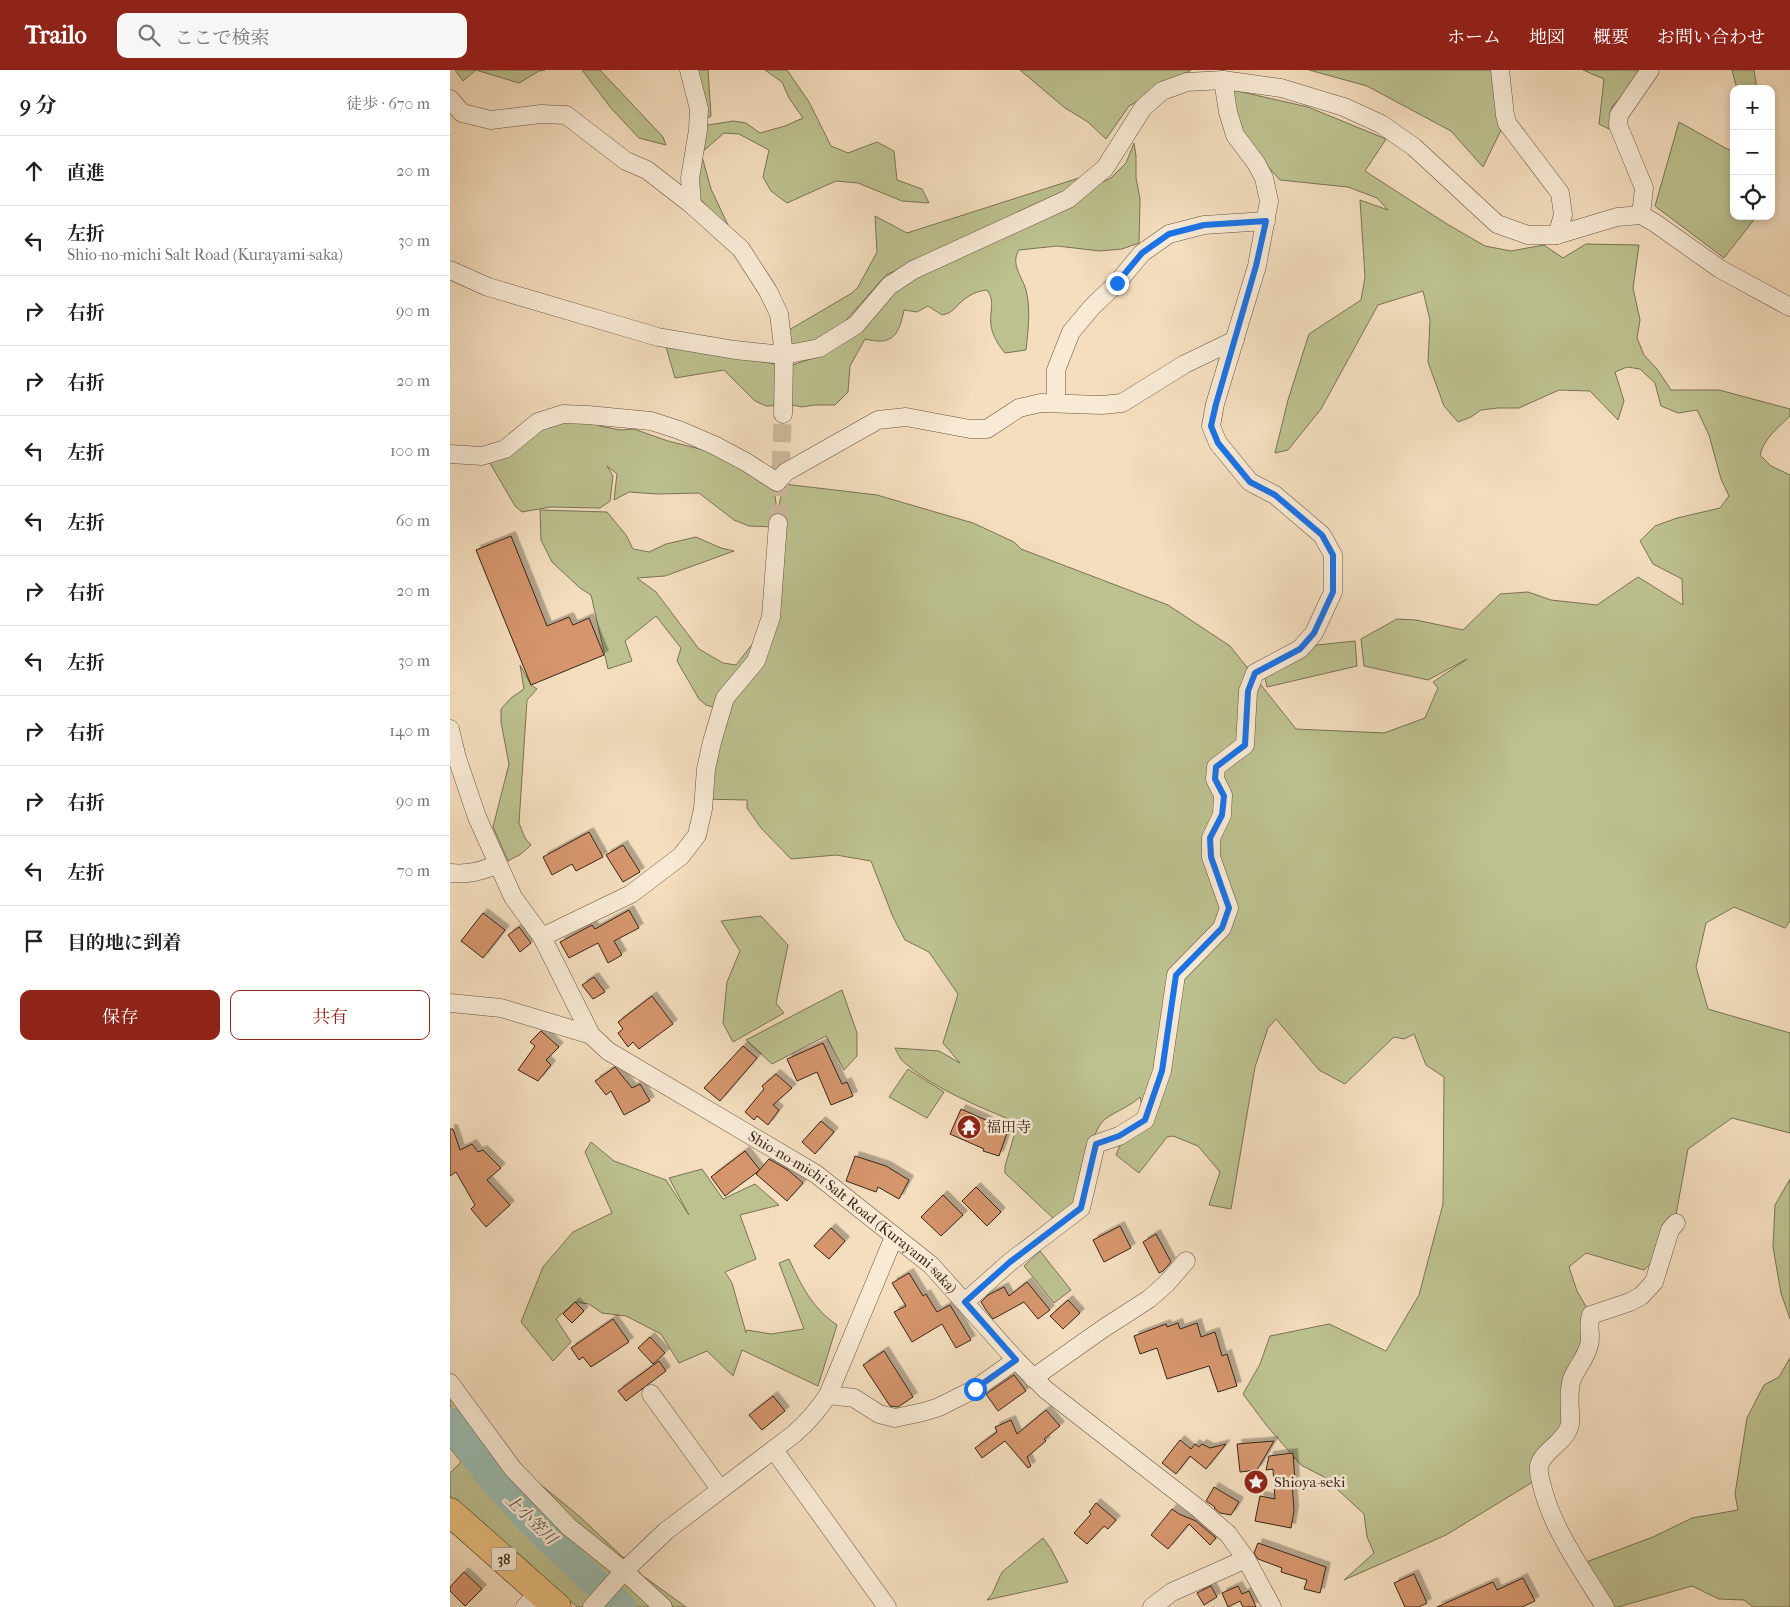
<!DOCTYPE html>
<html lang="ja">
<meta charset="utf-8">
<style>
:root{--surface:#fff;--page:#f6f6f6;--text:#202124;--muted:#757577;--line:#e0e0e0;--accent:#8f2418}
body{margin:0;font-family:"IM FELL French Canon","Noto Serif JP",serif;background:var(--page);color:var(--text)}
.controls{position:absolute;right:15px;top:15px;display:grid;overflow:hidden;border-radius:10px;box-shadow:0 2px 8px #0003}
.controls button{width:45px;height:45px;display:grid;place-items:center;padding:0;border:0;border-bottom:1px solid var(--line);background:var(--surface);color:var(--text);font:25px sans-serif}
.stop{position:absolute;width:15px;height:15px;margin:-11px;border:4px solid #1a73e8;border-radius:50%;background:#fff}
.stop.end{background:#1a73e8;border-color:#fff;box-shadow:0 1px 5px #0008}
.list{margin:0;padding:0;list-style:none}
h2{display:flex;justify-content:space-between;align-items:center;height:65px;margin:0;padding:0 20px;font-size:21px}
h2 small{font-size:16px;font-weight:400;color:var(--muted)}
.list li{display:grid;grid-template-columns:32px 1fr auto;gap:15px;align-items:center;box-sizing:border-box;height:70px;padding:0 20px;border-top:1px solid var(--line)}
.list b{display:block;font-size:19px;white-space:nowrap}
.list p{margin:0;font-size:16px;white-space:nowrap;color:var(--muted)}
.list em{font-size:16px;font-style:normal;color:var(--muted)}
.actions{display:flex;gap:10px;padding:15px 20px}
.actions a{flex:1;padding:11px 0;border:1px solid var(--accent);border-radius:10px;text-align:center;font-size:18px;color:var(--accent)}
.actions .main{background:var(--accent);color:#fff}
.icon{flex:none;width:28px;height:28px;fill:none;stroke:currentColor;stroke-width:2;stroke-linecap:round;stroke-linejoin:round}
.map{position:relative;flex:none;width:1340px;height:1537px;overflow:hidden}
header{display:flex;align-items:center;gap:30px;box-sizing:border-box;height:70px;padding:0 25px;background:var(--accent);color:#fff}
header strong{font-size:24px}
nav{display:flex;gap:28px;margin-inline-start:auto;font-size:18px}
.search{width:350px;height:45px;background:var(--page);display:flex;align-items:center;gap:12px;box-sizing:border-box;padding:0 18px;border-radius:10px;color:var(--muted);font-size:19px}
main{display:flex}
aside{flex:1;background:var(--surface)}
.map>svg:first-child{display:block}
</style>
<header>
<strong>Trailo</strong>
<div class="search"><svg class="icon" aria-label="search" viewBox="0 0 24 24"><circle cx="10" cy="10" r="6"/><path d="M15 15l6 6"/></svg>ここで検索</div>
<nav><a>ホーム</a><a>地図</a><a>概要</a><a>お問い合わせ</a></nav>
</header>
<main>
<aside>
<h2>9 分<small>徒歩 · 670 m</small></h2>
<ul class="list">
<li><svg class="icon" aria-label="ahead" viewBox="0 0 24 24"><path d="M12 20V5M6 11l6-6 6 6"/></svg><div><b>直進</b></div><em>20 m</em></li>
<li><svg class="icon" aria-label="left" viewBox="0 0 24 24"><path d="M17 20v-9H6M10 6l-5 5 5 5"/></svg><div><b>左折</b><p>Shio-no-michi Salt Road (Kurayami-saka)</p></div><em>30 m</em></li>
<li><svg class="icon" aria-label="right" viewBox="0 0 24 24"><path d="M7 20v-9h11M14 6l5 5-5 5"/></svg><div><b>右折</b></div><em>90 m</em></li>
<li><svg class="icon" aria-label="right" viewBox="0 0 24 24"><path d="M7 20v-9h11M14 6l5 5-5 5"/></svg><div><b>右折</b></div><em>20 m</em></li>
<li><svg class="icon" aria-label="left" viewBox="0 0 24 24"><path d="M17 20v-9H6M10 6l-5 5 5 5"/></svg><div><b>左折</b></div><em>100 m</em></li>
<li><svg class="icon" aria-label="left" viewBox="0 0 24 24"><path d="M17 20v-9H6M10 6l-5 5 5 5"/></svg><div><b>左折</b></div><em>60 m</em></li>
<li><svg class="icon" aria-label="right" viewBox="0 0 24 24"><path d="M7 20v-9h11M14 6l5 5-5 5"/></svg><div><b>右折</b></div><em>20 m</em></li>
<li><svg class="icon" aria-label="left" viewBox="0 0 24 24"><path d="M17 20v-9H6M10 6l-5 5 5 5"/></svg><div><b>左折</b></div><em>30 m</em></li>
<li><svg class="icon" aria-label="right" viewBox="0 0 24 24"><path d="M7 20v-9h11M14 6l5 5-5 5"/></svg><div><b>右折</b></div><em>140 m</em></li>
<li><svg class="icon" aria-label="right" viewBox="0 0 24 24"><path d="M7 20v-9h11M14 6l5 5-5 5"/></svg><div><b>右折</b></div><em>90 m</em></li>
<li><svg class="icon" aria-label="left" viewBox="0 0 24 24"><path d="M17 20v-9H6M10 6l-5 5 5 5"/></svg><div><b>左折</b></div><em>70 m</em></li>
<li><svg class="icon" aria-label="arrive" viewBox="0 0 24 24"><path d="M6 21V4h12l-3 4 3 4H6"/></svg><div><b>目的地に到着</b></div></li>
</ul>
<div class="actions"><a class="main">保存</a><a>共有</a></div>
</aside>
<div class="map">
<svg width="1340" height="1537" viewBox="0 0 1340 1537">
<defs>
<filter id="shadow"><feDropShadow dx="4.5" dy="-4.5" stdDeviation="0" flood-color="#0004"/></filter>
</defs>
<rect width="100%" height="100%" fill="#f4debe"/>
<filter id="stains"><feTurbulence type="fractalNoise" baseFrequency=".004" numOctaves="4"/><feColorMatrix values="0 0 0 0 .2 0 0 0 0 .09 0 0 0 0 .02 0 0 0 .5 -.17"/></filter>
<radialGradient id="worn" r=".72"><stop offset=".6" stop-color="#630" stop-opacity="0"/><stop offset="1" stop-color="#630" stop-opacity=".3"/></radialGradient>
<g fill="#bdc190" stroke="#7a7354">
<polygon points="5,0 95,0 89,1 69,13 26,0 13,11"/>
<polygon points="132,0 150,0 213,67 216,75 189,68 161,38"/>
<polygon points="244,0 258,0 261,46 253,51"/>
<polygon points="315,0 337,0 359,32 381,76 398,83 427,72 444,81 447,110 472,119 479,133 452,131 408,113 386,111 337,133 321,121 313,107 319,80 289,64 274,63 251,83 261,119 278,155 278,161 247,125 247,66 258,55 283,51 296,53 310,63 335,56 353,48 339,28 332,12"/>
<polygon points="570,0 741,0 679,36 656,69 638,52 615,38"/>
<polygon points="859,0 1044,0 1053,56 1033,97 1001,61 917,16"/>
<polygon points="1133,0 1190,0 1190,4 1162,37 1159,59 1149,54 1154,9"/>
<polygon points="1282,0 1304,0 1307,19 1287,19"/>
<path d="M774 18 858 37 936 69 915 101 997 154 1035 176 1061 181 1094 175 1113 188 1136 174 1189 175 1183 218 1190 250 1187 268 1194 285 1207 299 1221 320H1269L1340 339V346C1328 358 1314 368 1310 385L1321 396 1340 405V851L1335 858 1284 837 1256 853 1246 897 1258 939 1340 963V1063L1282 1048 1238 1079 1225 1150 1210 1185 1194 1200 1136 1183 1119 1197 1127 1221 1141 1245 1120 1355 1091 1407 996 1465 894 1510 924 1483 917 1467 914 1444 874 1407 851 1395 817 1356 793 1324 810 1294 820 1266 879 1254 936 1281 969 1225 993 1134 994 1007 976 995 964 964 954 969 944 967 895 1014 869 1000 826 949 818 958 805 997 781 1139 759 1135 770 1102 748 1076 723 1066 717 1067 689 1103 666 1085 675 1063 695 1050 690 1027C680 1037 659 1044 652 1052 641 1065 628 1119 623 1137L604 1149 555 1103V1096L568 1053C530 1037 488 1021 456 994 451 991 448 984 445 978L489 981 510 993 493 973 508 924 479 882 455 870 443 847 421 791 386 785 341 789 311 758 297 738V730L253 729 266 638 256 635 249 629 227 591 231 578 206 546 175 571 182 591 158 599 141 525 130 518 102 492 91 470 90 440 157 442 176 465 183 479 199 482 216 474 246 467 271 478 284 481 215 506 187 508 206 522 249 579 273 593 286 595 304 572 300 581V587L320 560 319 507 329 435 334 414 427 425 523 453 564 472 571 479 718 535 780 576 846 659 934 663 975 648 988 618 983 612 1017 589 978 610 914 596 911 569 947 549 966 550 1013 560 1050 524 1078 522 1101 530 1147 535 1188 507 1233 535 1232 509 1203 494 1190 471 1205 456 1227 448 1270 438 1279 426 1271 409 1259 365 1247 340 1228 343 1211 336 1205 313 1190 299 1177 297 1165 302 1174 331 1168 350 1140 321 1109 320 1069 338H1048L1031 340 1021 347 1008 352 994 336 978 292 980 250 973 221 928 235 871 339 838 380 825 383 838 330 859 264 911 230 915 207 910 130 938 140 927 128 898 117 830 110 813 91 790 60Z"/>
<polygon points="1229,52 1279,80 1284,79 1284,146 1307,146 1274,188 1205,136"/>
<path d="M684 73 686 86V108L690 129 689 173 672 179 650 181 607 176 569 180C560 194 572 206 576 220 581 240 578 261 576 280L555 283C549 276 542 265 541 255 539 241 546 232 537 220 527 221 519 225 511 232 504 239 502 243 492 245L478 236 467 242 454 240C449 265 443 276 415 269L400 296 398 322 385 335H364L352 337 342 335 316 336 305 331 274 300 225 308 216 277 339 296 370 286 443 220 468 201 661 108 676 93Z"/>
<polygon points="632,107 610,126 436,205 390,257 341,283 339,260 402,223 408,217 427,182 425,146 457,163"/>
<polygon points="138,349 150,356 170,360 184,359 218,371 266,383 319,415 325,426 326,433 324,457 299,456 284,450 249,423 207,424 179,422 164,430 167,404 157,396 163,406 160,431 150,438 101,437 72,442 65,436 37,388 103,352"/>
<polygon points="905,571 907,596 817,617 814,604 867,575"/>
<polygon points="70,595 81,615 87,619 77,630 69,753 75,768 81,775 71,784 58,791 43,757 59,694 51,652 51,639 61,628 74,619"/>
<polygon points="311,846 338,875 326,933 334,943 283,972 273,953 277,912 290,881 271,851"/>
<polygon points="392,920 407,963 407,986 394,1000 376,966 322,994 296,970"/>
<polygon points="458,999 494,1022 477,1048 439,1027"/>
<path d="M141 1072 164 1091 216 1110 239 1145 219 1108 252 1099 273 1129 305 1114 329 1135 290 1145 306 1189 275 1202 282 1213 296 1263 297 1260 321 1264 354 1259 329 1193 339 1189C351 1215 362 1238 387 1255L368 1316 292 1280 283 1306 257 1281 229 1293 211 1264 176 1246 152 1243 139 1234 125 1232 106 1249 121 1272 103 1291 71 1252 93 1197 123 1162 162 1143 135 1082Z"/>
<polygon points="1340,1109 1340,1249 1331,1223 1323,1177 1325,1135"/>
<polygon points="590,1181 621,1220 604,1233 574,1196"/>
<polygon points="1340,1288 1340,1537 1303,1537 1294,1530 1269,1529 1242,1516 1168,1537 1155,1537 1136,1492 1203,1467 1242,1448 1288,1440 1285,1424 1297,1348 1314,1315 1329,1307"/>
<polygon points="0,1304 80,1406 129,1446 193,1506 236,1537 127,1537 0,1426 0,1403 11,1392 0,1378"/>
<polygon points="593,1468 601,1479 618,1512 537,1530 542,1524 552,1502"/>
</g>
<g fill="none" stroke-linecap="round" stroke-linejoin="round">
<path stroke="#9cbcb0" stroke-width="29" d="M0 1352C47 1422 109 1481 172 1537"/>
</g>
<g fill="#d5956d" stroke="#382517" filter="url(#shadow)">
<polygon points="61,466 97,556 119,547 123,555 139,548 154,585 81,615 26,480"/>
<polygon points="139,762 153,787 126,801 122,794 102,805 93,787"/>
<polygon points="173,775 190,802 173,812 156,785"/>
<polygon points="179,840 189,858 164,871 172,885 158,893 148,873 119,888 110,872 142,855 145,859"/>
<polygon points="33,843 55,860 33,888 11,871"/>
<polygon points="69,857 81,873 70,882 58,865"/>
<polygon points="144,907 155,922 143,929 132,915"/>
<polygon points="202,926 223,954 189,979 183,972 178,977 168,963 173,959 168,952"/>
<polygon points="91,961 109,977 96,990 101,995 88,1011 68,1000 85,976 80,972"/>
<polygon points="373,973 392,1014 397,1012 403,1026 381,1035 367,1002 347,1011 337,989"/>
<polygon points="293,976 307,988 270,1031 254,1018"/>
<polygon points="165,997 182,1018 190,1014 200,1031 174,1045 161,1021 156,1025 145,1011"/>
<polygon points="326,1004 342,1018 323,1035 329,1040 318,1055 307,1046 304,1050 295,1042 314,1019 312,1016"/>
<polygon points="511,1039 538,1051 536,1055 557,1063 549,1086 533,1081 534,1079 500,1064"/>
<polygon points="371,1051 384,1062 365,1084 352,1072"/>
<polygon points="0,1059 3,1059 10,1080 22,1074 28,1082 33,1080 51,1098 37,1110 60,1135 36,1157 21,1139 25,1135 6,1102 0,1106"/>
<polygon points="295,1081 310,1100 275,1126 261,1107"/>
<polygon points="405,1086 436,1096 459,1110 449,1129 428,1117 426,1122 396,1111"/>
<polygon points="319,1089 338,1100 353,1113 337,1131 306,1104"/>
<polygon points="526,1117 551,1142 537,1156 512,1131"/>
<polygon points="493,1125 513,1145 491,1166 471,1147"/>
<polygon points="670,1156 681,1178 654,1192 643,1170"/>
<polygon points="381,1158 395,1171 379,1189 364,1176"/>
<polygon points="706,1164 721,1192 713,1201 709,1203 693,1172"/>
<polygon points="459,1203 473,1226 476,1224 487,1242 500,1235 521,1270 506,1278 492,1254 462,1272 444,1242 456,1236 442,1213"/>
<polygon points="577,1212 600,1240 588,1249 574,1232 543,1249 536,1240 531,1232 538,1225 554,1217 559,1226"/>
<polygon points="618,1230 630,1243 613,1259 600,1246"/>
<polygon points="125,1232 134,1241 122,1253 113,1244"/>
<polygon points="163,1249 179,1272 141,1297 133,1287 129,1290 121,1278"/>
<polygon points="728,1253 730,1259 747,1253 751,1267 765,1262 772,1286 777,1284 787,1316 768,1322 759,1296 717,1309 707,1278 690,1284 684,1266 716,1254 717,1257"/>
<polygon points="200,1267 215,1283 203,1294 188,1278"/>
<polygon points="434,1281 463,1327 448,1337 440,1336 413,1295"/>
<polygon points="209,1291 216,1301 176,1331 168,1321"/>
<polygon points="564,1305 576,1321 548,1341 536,1324"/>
<polygon points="323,1326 335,1341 312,1360 299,1345"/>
<polygon points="596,1340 610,1356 594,1369 596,1371 577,1387 581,1396 578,1398 555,1371 532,1388 525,1378 547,1362 545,1357 561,1350 567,1364"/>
<polygon points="730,1370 741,1379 745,1374 749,1377 752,1374 760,1378 776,1374 756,1399 740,1386 726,1404 712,1393"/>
<polygon points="824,1371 807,1400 790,1402 787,1374"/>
<polygon points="843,1383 845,1411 842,1411 844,1441 841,1458 805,1451 810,1426 825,1429 823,1399 816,1400 819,1386"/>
<polygon points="764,1417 789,1432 781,1445 770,1443 764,1438 765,1437 756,1431"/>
<polygon points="646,1433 666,1450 658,1459 654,1456 637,1474 624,1463 641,1444 639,1442"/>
<polygon points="722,1439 729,1444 746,1451 766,1468 760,1475 739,1454 718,1479 701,1465"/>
<polygon points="808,1473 876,1497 870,1523 854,1519 857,1510 831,1502 832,1498 808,1489 804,1483"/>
<polygon points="14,1502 32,1519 15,1536 0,1521 0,1517"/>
<polygon points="964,1504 977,1533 969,1537 955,1537 944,1513"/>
<polygon points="1073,1508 1085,1531 1072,1537 987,1537 1043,1512 1047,1520"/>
<polygon points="761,1516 767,1527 754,1535 747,1523"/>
<polygon points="788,1516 792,1524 799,1521 806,1537 793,1537 790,1531 778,1537 772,1523"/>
</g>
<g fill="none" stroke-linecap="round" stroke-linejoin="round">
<polyline stroke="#ceb99d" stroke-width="18" stroke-dasharray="18 9" stroke-linecap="butt" points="328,453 333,344"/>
<defs>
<g id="street">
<polyline points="239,0 249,39 248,60 240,108 242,135"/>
<polyline points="1050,0 1055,45 1057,53 1110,123 1113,145 1107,165"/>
<polyline points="0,29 12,43 41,50 91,44 116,45 176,91 197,100 242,135 291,179 318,221 329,244 334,285 333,344"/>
<polyline points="1191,145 1194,118 1168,55 1169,45 1200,0"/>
<polyline points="0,200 38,217 208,267 285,280 334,285 369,278 406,255 439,216 463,200 618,129 655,98 693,38 712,21 737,12 773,10 831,18 894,37 931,54 964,77 1047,154 1078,165 1107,165 1167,147 1191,145 1205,153 1270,199 1340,237"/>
<polyline points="606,332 606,300 621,262 642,237 667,213 692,183 719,164 754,155 816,151"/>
<polyline points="0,384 32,386 55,379 88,352 113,344 138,345 201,351 229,360 264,375 296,392 327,412 336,402 428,350 456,347 520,359 537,359 569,338 591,333 652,335 672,333 735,294 785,270"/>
<path id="s1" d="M0 659 7 688 27 747 63 827 92 867 141 965 158 981 366 1104 481 1195 566 1290 596 1320 749 1439 778 1464 796 1489 822 1537"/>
<path d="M0 803C18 805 32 801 48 794"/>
<polyline points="92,867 181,824 231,786 247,765 253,739 256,699 262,672 275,628 306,591 321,547 328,453"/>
<polyline points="0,933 51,938 141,965"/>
<polyline points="515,1232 560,1192 631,1138 646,1074 669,1066 695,1050 712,1001 726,905 772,858 779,838 761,787 761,768 772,745 773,725 765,709 766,697 795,675 798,621 805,603 850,579 864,563 883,522 883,485 872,465 825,425 800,412 768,373 761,356 765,334 807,196 819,131 814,108 806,93 785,65 778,42 773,10"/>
<polyline points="583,1308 654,1258 699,1229 716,1214 736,1191"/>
<polyline points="0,1313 63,1399 119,1457 174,1501 213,1537"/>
<polyline points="201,1324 270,1419"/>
<polyline points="378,1325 404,1328 429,1344 445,1348 473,1342 489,1337 525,1319 566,1290"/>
<polyline points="324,1380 437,1537"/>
<polyline points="75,1537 90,1521"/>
<path d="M142 1537 174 1501 216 1461 344 1364C358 1352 368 1340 378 1325L444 1167"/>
<polyline points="702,1537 722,1522 796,1489"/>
<path d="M1155 1537C1131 1498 1101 1457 1091 1412 1090 1407 1088 1401 1089 1397 1091 1381 1117 1372 1120 1354 1121 1340 1117 1324 1122 1309 1127 1297 1136 1288 1139 1275 1142 1265 1137 1256 1141 1245L1180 1232 1191 1226 1204 1212 1220 1160 1226 1153"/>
</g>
<polyline id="primary" points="0,1442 107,1537"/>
</defs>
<use href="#street" stroke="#675341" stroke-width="19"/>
<use href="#primary" stroke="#382517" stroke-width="29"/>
<use href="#street" stroke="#f8ead5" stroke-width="18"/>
<use href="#primary" stroke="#eabf7f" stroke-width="28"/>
</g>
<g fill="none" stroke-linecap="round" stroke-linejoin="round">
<polyline stroke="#1a73e8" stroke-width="6" points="525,1319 566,1290 515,1232 560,1192 631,1138 646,1074 669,1066 695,1050 712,1001 726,905 772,858 779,838 761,787 760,768 772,745 774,726 765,709 766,697 795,675 798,621 805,603 850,579 864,563 883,522 883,485 872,465 825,425 800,412 768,373 761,356 766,334 806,196 816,151 754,155 719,164 692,183 667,213"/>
</g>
<defs>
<symbol id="temple-disc" viewBox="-11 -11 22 22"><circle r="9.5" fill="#8f2418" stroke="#f8ead5"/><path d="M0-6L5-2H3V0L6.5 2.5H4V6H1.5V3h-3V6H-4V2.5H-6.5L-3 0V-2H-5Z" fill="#fff"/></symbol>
<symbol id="sight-disc" viewBox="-11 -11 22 22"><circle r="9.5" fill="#8f2418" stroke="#f8ead5"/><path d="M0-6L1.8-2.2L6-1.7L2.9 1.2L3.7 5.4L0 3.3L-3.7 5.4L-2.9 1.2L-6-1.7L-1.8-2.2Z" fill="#fff"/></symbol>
</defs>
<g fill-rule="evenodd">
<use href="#temple-disc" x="505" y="1043" width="28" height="28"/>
<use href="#sight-disc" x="792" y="1398" width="28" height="28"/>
</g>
<g text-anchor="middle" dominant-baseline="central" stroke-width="5" stroke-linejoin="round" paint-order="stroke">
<rect fill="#f8ead5" stroke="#726050" stroke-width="1" x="41.5" y="1477.5" width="25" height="23" rx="4"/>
<g font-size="14" font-weight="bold" fill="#382517">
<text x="54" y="1489">38</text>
</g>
<g font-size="15" fill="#382517" stroke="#f8ead5" text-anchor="start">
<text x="536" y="1057">福田寺</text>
<text x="824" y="1412">Shioya-seki</text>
</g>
<g font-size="15" fill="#382517" stroke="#f8ead5">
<text stroke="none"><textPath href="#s1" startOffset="656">Shio-no-michi Salt Road (Kurayami-saka)</textPath></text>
</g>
<g font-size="16" font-style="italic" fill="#565245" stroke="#f8ead5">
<text transform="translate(81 1449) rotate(44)">上小笠川</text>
</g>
</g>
<rect width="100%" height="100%" filter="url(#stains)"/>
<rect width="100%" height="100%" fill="url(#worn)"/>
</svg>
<div class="controls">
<button>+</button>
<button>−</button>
<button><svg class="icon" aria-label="locate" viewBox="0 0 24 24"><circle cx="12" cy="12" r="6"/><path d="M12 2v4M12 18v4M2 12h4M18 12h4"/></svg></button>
</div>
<div class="stop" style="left:525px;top:1319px"></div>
<div class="stop end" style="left:667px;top:213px"></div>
</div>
</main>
